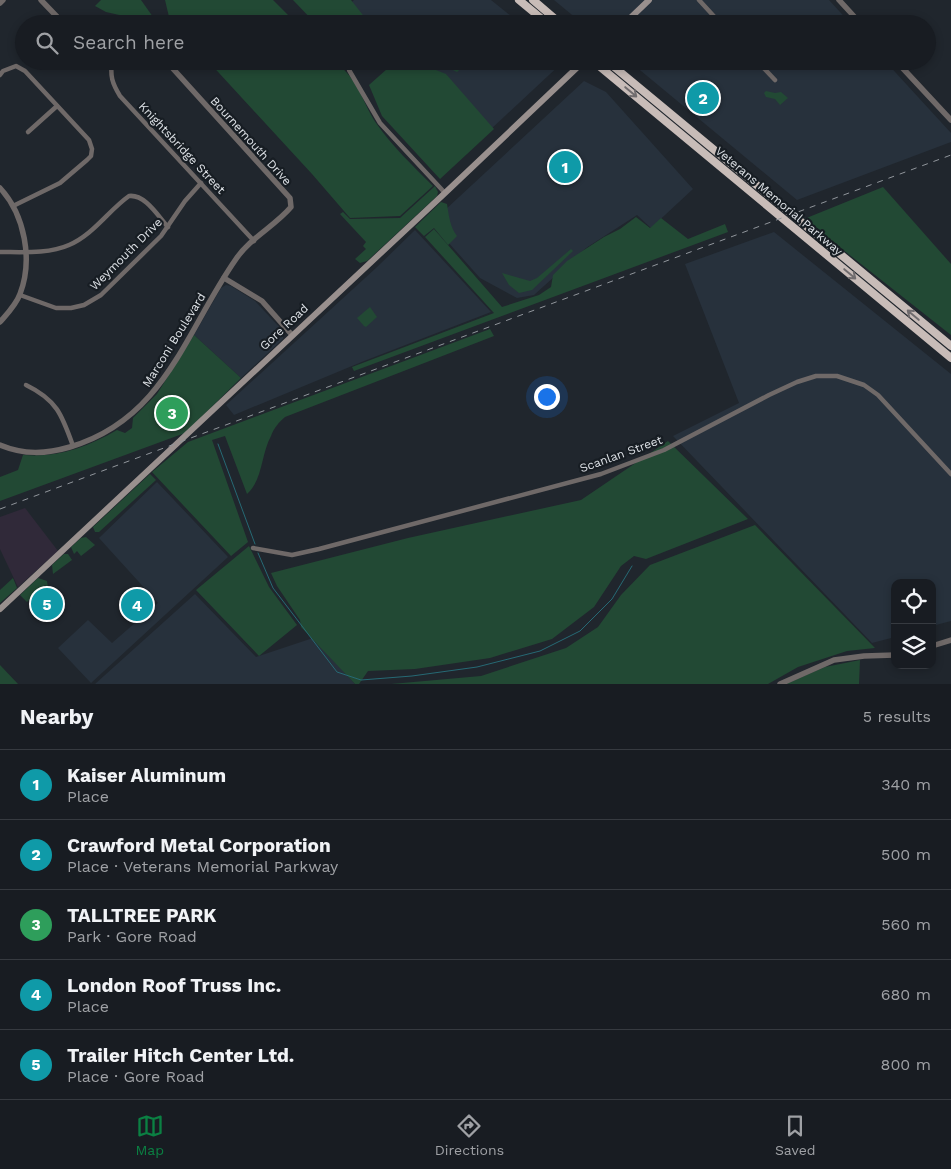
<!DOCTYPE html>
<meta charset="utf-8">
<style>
:root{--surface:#181c22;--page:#21252a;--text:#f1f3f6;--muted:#9fa1a5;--line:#363a40;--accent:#0b8043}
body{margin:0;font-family:"Work Sans",sans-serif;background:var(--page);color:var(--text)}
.controls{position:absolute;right:15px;bottom:15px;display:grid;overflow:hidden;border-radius:10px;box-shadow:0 2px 8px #0003}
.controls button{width:45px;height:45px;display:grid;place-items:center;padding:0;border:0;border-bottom:1px solid var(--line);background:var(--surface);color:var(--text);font:25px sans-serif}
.you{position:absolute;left:546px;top:396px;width:18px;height:18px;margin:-12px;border:4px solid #fff;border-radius:50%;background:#1a73e8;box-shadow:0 0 0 8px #1a73e833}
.badge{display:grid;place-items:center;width:32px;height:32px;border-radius:50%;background:var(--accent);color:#fff;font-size:16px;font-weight:700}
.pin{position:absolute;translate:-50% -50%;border:2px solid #fff;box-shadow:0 1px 5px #0006}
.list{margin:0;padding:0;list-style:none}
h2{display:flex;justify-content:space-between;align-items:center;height:65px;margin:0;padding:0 20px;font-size:21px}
h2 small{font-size:16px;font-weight:400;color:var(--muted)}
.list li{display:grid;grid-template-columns:32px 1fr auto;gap:15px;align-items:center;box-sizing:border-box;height:70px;padding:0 20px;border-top:1px solid var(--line)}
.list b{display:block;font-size:19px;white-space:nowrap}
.list p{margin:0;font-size:16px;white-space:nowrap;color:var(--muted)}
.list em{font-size:16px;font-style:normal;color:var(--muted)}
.icon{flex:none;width:28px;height:28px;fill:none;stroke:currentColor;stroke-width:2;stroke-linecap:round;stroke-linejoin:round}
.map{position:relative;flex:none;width:951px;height:684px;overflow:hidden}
.search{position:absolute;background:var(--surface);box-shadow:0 2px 8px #0003;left:15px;right:15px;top:15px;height:55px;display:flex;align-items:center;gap:12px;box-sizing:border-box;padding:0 18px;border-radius:28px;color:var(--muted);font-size:19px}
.sheet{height:415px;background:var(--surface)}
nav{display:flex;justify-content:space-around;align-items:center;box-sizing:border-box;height:70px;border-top:1px solid var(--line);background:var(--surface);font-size:14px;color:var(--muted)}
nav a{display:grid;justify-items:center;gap:2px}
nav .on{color:var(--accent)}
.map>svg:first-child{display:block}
</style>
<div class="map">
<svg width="951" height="684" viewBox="0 0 951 684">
<rect width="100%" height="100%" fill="#20262d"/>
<polygon fill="#302939" points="25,508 58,551 18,587 0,549 0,517"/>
<g fill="#27313c">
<polygon points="354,0 491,0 521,24 370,24 351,3"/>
<polygon points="554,0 829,0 851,24 583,24"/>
<polygon points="426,61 564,61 490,130"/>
<polygon points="629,61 885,61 951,133 951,142 797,200"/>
<polygon points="584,81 606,92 693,189 651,228 637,215 586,248 534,295 517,298 480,278 431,223"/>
<polygon points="415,230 491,312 364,361 234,415 226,405 376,268"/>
<polygon points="774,232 951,374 951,621 932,626 932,583 895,583 895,637 872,643 673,436 739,403 685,264"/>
<polygon points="226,285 231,286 255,301 282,330 283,336 283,339 241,378 194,335 221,288"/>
<polygon points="157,482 228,557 91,683 58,648 88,620 112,643 158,603 99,538"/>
<polygon points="195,594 256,657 313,638 355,684 95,684"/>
</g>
<g fill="#224934">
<polygon points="101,0 141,0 153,17 150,22 106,12 95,6"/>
<polygon points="165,0 273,0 297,24 173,24 170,21"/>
<polygon points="293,0 351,0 370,24 316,24"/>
<path d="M208 61H331C356 72 362 102 376 123 392 146 413 166 433 186L400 216 350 218 312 174Z"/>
<polygon points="396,61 424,61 431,68 446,74 494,129 440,179 382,116 369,85"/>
<polygon points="435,61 469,61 457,72"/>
<polygon points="766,91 775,93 781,92 788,98 780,105 775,99 766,97 764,93"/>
<polygon points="435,186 438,192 437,196 367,261 360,263 355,259 366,249 363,246 366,242 340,214 343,212 350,219 400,218"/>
<polygon points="883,187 951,264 951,335 804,219"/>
<path d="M441 202 447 204C449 216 450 227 457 236L448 245 434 228 424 236 415 227Z"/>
<polygon points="636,217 650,228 661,218 688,239 725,224 728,232 354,371 352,367 494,313 425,237 434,229 502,307 539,295 551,287 553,275 567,261 604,237 620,229"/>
<polygon points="571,249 573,251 532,290 519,293 509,285 502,273 530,281 537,278"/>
<polygon points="370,307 377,317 366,327 364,326 357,318"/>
<path d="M490 329 494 336 285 417C279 422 274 428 271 436 261 454 263 480 247 494L225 436 212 440 248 542 231 556 152 472 188 442Z"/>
<path d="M194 335 241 378 185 433 0 501V477L18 470 23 455C57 458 88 447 117 430L125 433 132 428 133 418 157 394Z"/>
<polygon points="668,441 748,519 646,559 634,556 621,566 594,607 552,639 490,658 415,669 368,671 359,684 355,684 301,627 300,620 277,586 271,573 408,538 581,500"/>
<polygon points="150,474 156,480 99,532 95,532 93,527"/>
<polygon points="755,525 875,648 847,651 798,667 768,684 391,684 481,676 566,648 598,627 621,595 650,565"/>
<polygon points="86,537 95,545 81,556 77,551 74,554 71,547 81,538"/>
<polygon points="249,546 269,587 297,625 259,656 196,590"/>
<polygon points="64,554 68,554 72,560 53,574 52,565"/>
<polygon points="13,578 17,588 0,603 0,590"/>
<polygon points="38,578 47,581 48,588 45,585 27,602 20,595"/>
<polygon points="860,660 859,684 786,684 825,667"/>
<polygon points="0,665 18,684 0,684"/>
</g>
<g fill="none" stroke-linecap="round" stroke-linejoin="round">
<g stroke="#266974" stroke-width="1">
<polyline points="218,444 255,544"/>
<polyline points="258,553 273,588 337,672 361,680 412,676 477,667 540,651 580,631 612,599 632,566"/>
</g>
<g stroke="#6f6968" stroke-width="4.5">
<polyline points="699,0 721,24"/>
<path d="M112 61C110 76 112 83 120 96L254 241"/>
<polyline points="757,61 775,80"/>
<polyline points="349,70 380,123 445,193"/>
<polyline points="0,75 3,71 16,66 25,71 89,140 92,149 91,156 87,160 60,183 13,206"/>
<polyline points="28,132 57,106"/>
<path d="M0 252C22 252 49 254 69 245 93 235 109 210 129 196 145 194 158 216 168 227"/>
<polyline points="20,295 56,308 71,308 84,305 101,295 161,236 185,201 201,183"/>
<path d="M26 385C57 400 62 415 73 446"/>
<polyline points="253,548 292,555 319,549 601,474 664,450 769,395 797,382 816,376 837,376 864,385 878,395 951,474"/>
</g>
<g stroke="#6f6968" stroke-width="5.5">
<polyline points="41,0 64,24"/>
<polyline points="839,0 861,24"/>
<polyline points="0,3 3,0"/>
<polyline points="896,61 951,120"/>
<path d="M0 188C25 215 33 260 20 294 16 305 7 314 0 322"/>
<polyline points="224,278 262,301 292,335"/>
<path d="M0 445C24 455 46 454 70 447 165 419 185 332 236 259 250 238 275 226 291 207L290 198 166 61"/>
<polyline points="932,646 951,640"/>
<polyline points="780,684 834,660 864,656 895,655"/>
</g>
<g stroke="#99908e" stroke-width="6">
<polyline points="624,24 649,0"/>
<polyline points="0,609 445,193 584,61"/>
</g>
<g stroke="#c8bcb8" stroke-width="8">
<polyline points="519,0 548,24"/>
<polyline points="533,0 561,24"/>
<polyline points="593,61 951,358"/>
<polyline points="607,61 951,346"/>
</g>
<polyline stroke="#91969c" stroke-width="1" stroke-dasharray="6 6" stroke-linecap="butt" points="0,509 951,155"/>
</g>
<defs><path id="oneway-shaft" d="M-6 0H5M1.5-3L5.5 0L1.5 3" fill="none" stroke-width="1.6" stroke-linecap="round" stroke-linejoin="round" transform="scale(1.25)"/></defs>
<g stroke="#706c6e">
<use href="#oneway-shaft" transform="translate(631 92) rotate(40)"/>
<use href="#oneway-shaft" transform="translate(850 274) rotate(40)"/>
<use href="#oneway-shaft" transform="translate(913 315) rotate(-140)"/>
</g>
<g text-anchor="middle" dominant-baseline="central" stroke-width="4.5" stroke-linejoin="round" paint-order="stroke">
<g font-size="12" fill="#dde1e6" stroke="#171d23">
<text transform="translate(251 141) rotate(48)">Bournemouth Drive</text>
<text transform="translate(182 148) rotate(47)">Knightsbridge Street</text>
<text transform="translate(779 201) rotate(40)">Veterans Memorial Parkway</text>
<text transform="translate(126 254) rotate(-45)">Weymouth Drive</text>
<text transform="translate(284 327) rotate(-43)">Gore Road</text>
<text transform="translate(174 340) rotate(-58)">Marconi Boulevard</text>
<text transform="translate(621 454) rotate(-20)">Scanlan Street</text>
</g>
</g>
</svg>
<div class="controls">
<button><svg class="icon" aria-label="locate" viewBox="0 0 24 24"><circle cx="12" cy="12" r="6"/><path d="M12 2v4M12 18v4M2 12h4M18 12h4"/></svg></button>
<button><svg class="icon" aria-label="layers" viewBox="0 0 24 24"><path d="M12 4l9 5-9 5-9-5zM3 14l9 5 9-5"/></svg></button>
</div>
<div class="you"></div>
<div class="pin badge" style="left:565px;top:167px;background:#0f9aa8">1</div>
<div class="pin badge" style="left:703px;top:98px;background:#0f9aa8">2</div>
<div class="pin badge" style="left:172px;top:413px;background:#2e9e5b">3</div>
<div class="pin badge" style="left:137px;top:605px;background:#0f9aa8">4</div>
<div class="pin badge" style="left:47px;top:604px;background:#0f9aa8">5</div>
<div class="search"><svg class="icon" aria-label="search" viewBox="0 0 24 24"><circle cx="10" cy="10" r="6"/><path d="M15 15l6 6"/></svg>Search here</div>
</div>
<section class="sheet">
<h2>Nearby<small>5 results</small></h2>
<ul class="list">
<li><span class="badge" style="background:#0f9aa8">1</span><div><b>Kaiser Aluminum</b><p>Place</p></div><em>340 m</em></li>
<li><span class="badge" style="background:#0f9aa8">2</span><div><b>Crawford Metal Corporation</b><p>Place · Veterans Memorial Parkway</p></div><em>500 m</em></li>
<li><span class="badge" style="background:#2e9e5b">3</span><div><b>TALLTREE PARK</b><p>Park · Gore Road</p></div><em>560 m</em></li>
<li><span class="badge" style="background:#0f9aa8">4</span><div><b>London Roof Truss Inc.</b><p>Place</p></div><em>680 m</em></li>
<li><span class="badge" style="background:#0f9aa8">5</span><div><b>Trailer Hitch Center Ltd.</b><p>Place · Gore Road</p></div><em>800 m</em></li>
</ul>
</section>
<nav>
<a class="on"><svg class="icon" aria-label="map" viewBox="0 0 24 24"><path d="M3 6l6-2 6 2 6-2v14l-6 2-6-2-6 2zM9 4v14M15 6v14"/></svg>Map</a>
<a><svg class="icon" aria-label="directions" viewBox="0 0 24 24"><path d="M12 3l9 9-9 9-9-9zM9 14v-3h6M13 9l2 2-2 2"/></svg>Directions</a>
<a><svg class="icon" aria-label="saved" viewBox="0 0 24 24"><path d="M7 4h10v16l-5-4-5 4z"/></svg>Saved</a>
</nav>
